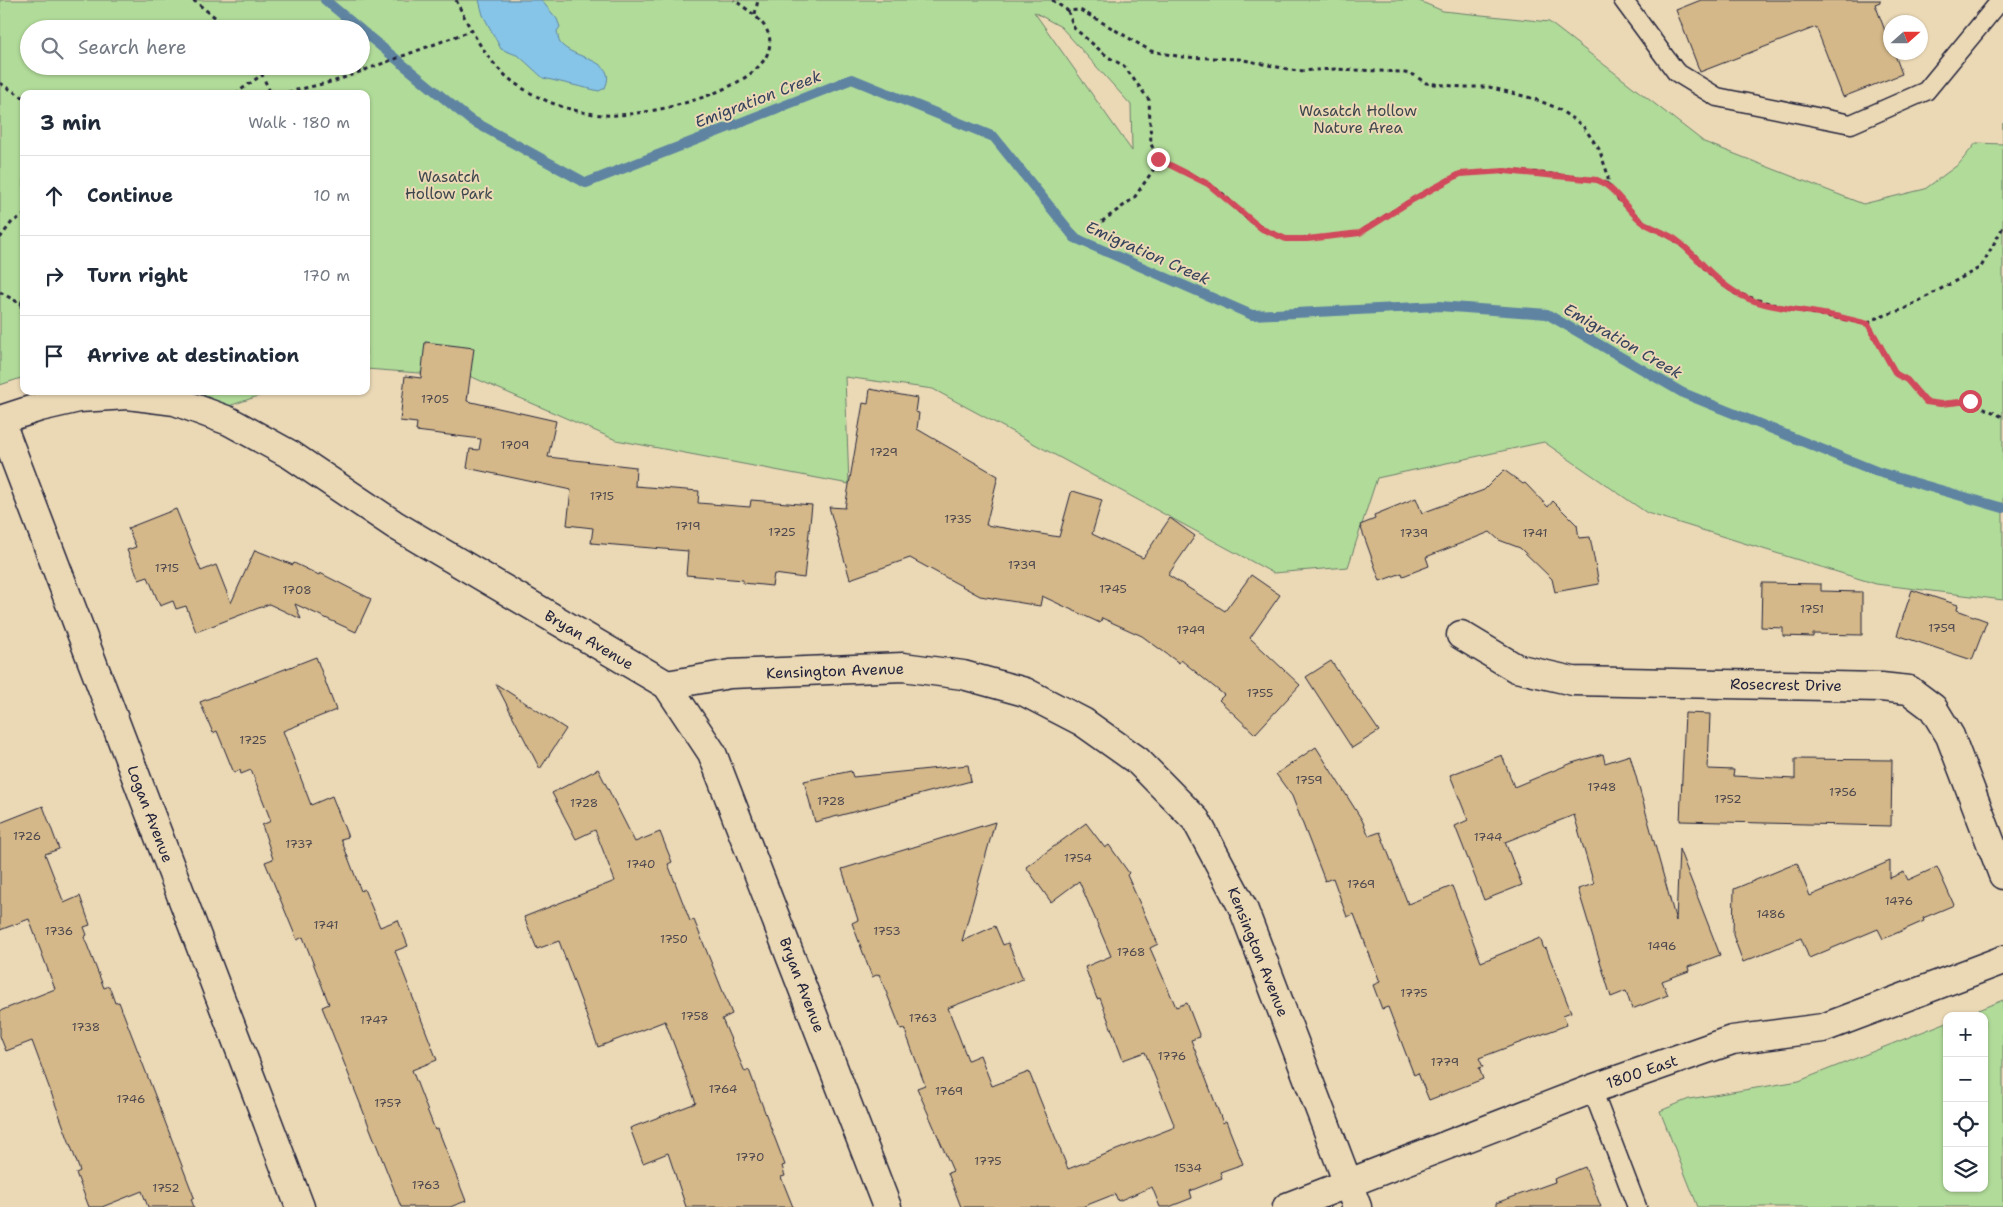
<!DOCTYPE html>
<meta charset="utf-8">
<style>
:root{--surface:#fff;--page:#f6f6f7;--text:#1f2937;--muted:#747a83;--line:#e0e1e3}
body{margin:0;font-family:"Shantell Sans",sans-serif;background:var(--page);color:var(--text)}
.controls{position:absolute;right:15px;bottom:15px;display:grid;overflow:hidden;border-radius:10px;box-shadow:0 1px 4px #0004}
.controls button{width:45px;height:45px;display:grid;place-items:center;padding:0;border:0;border-bottom:1px solid var(--line);background:var(--surface);color:var(--text);font:25px sans-serif}
.compass{position:absolute;left:1883px;top:15px;width:45px;height:45px;border-radius:50%;background:var(--surface);box-shadow:0 1px 4px #0004;rotate:69deg}
.stop{position:absolute;width:15px;height:15px;margin:-11px;border:4px solid #d1495b;border-radius:50%;background:#fff}
.stop.end{background:#d1495b;border-color:#fff;box-shadow:0 1px 5px #0008}
.list{margin:0;padding:0;list-style:none}
h2{display:flex;justify-content:space-between;align-items:center;height:65px;margin:0;padding:0 20px;font-size:21px}
h2 small{font-size:16px;font-weight:400;color:var(--muted)}
.list li{display:grid;grid-template-columns:32px 1fr auto;gap:15px;align-items:center;box-sizing:border-box;height:80px;padding:0 20px;border-top:1px solid var(--line)}
.list b{display:block;font-size:19px;white-space:nowrap}
.list em{font-size:16px;font-style:normal;color:var(--muted)}
.icon{flex:none;width:28px;height:28px;fill:none;stroke:currentColor;stroke-width:2;stroke-linecap:round;stroke-linejoin:round}
.map{position:relative;flex:none;width:2003px;height:1207px;overflow:hidden}
.search{position:absolute;background:var(--surface);box-shadow:0 1px 4px #0004;left:20px;top:20px;width:350px;height:55px;display:flex;align-items:center;gap:12px;box-sizing:border-box;padding:0 18px;border-radius:28px;color:var(--muted);font-size:19px}
.panel{position:absolute;background:var(--surface);box-shadow:0 1px 4px #0004;left:20px;top:90px;width:350px;height:305px;border-radius:10px}
.map>svg:first-child{display:block}
</style>
<div class="map">
<svg width="2003" height="1207" viewBox="0 0 2003 1207">
<rect width="100%" height="100%" fill="#ebd9b6"/>
<filter id="ink" filterUnits="userSpaceOnUse"><feTurbulence type="fractalNoise" baseFrequency=".02" numOctaves="2"/><feDisplacementMap in="SourceGraphic" scale="10" xChannelSelector="R" yChannelSelector="G"/><feConvolveMatrix kernelMatrix="1 2 1 2 8 2 1 2 1" color-interpolation-filters="sRGB"/></filter>
<g filter="url(#ink)">
<g fill="#b1db99" stroke="#6a7e6a" fill-rule="evenodd">
<path d="M0 0H1417L1443 11 1549 22 1704 142 1863 204 1925 189 1959 164 1976 143 2003 144V123V600L1876 584 1647 513 1544 442 1377 478 1348 567 1273 573 933 389 845 377 849 484 616 440 472 377 366 369V94H24V377L0 385ZM1034 12 1061 27 1131 105 1132 151ZM29 29H361V66H29Z"/>
<polygon points="196,391 273,391 226,407"/>
<polygon points="2003,1000 2003,1207 1698,1207 1660,1111 1689,1099 1799,1081 1947,1022 1947,1188 1984,1188 1984,1016 1963,1016"/>
</g>
<path fill="#86c5e7" stroke="#5e84a2" d="M479 0H541L557 19 560 27 557 31C558 34 558 40 560 43 573 60 619 58 605 88L599 91 543 78 519 56 501 49 483 15Z"/>
<g fill="none" stroke-linecap="round" stroke-linejoin="round">
<g stroke="#5e84a2" stroke-width="10">
<polyline points="325,0 360,29"/>
<polyline points="361,30 469,119 586,183 852,79 994,137 1075,238 1252,315 1439,306 1547,314 1683,393 1878,472 2003,508"/>
</g>
</g>
<g fill="#d4b889" stroke="#22223b">
<polygon points="1701,0 1880,0 1880,2 1875,4 1890,44 1890,52 1894,52 1902,74 1843,97 1816,27 1700,72 1676,10"/>
<polygon points="425,342 474,348 467,401 556,421 548,457 636,467 635,486 699,491 698,503 750,507 751,500 812,505 804,578 774,574 772,586 743,583 743,580 686,575 688,551 591,543 593,528 567,525 571,490 467,468 470,449 479,450 481,439 416,431 417,423 400,421 405,376 421,378"/>
<polygon points="870,389 917,398 915,412 919,413 917,429 998,476 986,525 1059,537 1071,493 1073,491 1102,500 1092,534 1143,558 1170,518 1195,536 1168,575 1225,611 1251,575 1280,595 1250,638 1300,685 1255,734 1219,700 1224,695 1181,660 1179,663 1142,636 1102,618 1100,623 1042,596 1040,606 980,596 910,558 850,579 829,507 845,508 863,403 868,404"/>
<polygon points="1504,470 1523,484 1525,483 1548,507 1553,501 1577,525 1579,538 1590,537 1599,584 1555,592 1552,579 1520,548 1499,540 1490,532 1426,557 1429,566 1403,576 1402,573 1380,581 1360,525 1375,519 1374,515 1416,498 1422,513 1484,490"/>
<polygon points="176,509 201,571 216,565 231,603 255,550 293,565 294,563 319,575 320,573 371,599 356,632 295,604 301,619 269,604 196,632 186,606 176,609 173,601 160,606 148,577 139,580 127,550 136,547 128,528"/>
<polygon points="1762,583 1821,584 1821,591 1862,592 1862,635 1813,634 1813,637 1783,636 1783,628 1761,627"/>
<polygon points="1912,590 1958,605 1957,610 1987,621 1972,660 1897,635"/>
<polygon points="316,657 336,710 283,731 311,805 332,796 348,837 341,839 361,891 364,889 380,927 398,920 408,946 395,951 437,1060 412,1070 435,1130 438,1129 466,1201 450,1207 401,1207 322,1007 329,1004 303,937 297,940 265,862 273,859 262,825 271,821 251,770 241,774 240,770 234,773 217,731 213,733 200,702"/>
<polygon points="1331,661 1379,731 1352,748 1306,677"/>
<polygon points="496,684 566,729 540,769"/>
<polygon points="1685,713 1710,714 1708,769 1734,770 1733,776 1795,779 1795,759 1892,760 1891,826 1680,821"/>
<polygon points="1316,747 1362,820 1369,836 1380,832 1408,904 1452,886 1481,962 1540,938 1544,949 1546,948 1571,1012 1563,1015 1567,1025 1479,1058 1483,1067 1479,1068 1483,1079 1429,1100 1418,1073 1414,1075 1388,1007 1382,1009 1373,985 1380,982 1354,914 1347,917 1333,878 1325,881 1292,796 1276,774"/>
<polygon points="1603,754 1605,763 1630,755 1676,921 1679,849 1720,955 1688,967 1689,971 1662,981 1668,995 1632,1009 1626,991 1611,997 1578,889 1594,884 1574,815 1505,842 1522,885 1484,900 1455,826 1468,820 1450,775 1502,755 1514,787 1572,763"/>
<polygon points="968,765 971,781 815,822 804,781 851,771 853,777"/>
<polygon points="598,769 635,842 660,832 672,862 668,864 690,921 694,920 732,1014 722,1019 745,1072 749,1070 785,1165 782,1166 785,1176 781,1177 793,1207 686,1207 668,1153 643,1163 630,1128 696,1103 665,1021 598,1047 559,941 537,949 524,917 615,881 595,830 576,839 552,793"/>
<polygon points="43,806 59,849 45,854 64,903 80,896 90,925 84,927 87,935 84,937 104,988 109,986 115,1003 119,1002 194,1197 191,1199 194,1207 148,1207 142,1191 102,1207 89,1207 76,1173 80,1171 32,1041 6,1051 0,1036 0,1011 55,989 29,919 0,930 0,823"/>
<polygon points="995,822 962,941 995,926 1003,945 1008,943 1023,979 948,1008 968,1060 980,1055 992,1086 1029,1072 1068,1169 1175,1127 1145,1052 1123,1060 1100,998 1097,999 1085,967 1111,956 1079,881 1051,902 1026,867 1086,823 1105,848 1109,845 1129,873 1127,875 1158,944 1150,948 1176,1007 1187,1003 1200,1037 1191,1040 1223,1123 1226,1121 1243,1164 1220,1172 1222,1178 1190,1191 1192,1198 1169,1207 1160,1207 1152,1187 1118,1201 1115,1194 1082,1207 961,1207 948,1173 953,1171 917,1088 925,1085 904,1028 901,1029 879,974 872,977 858,939 852,923 858,920 842,869"/>
<polygon points="1890,861 1890,878 1904,872 1908,880 1937,867 1954,905 1923,918 1924,921 1883,939 1878,929 1809,958 1801,938 1743,962 1733,935 1734,889 1797,863 1810,896"/>
<polygon points="1585,1167 1601,1207 1496,1207 1496,1203 1555,1182 1554,1179"/>
</g>
<g fill="none" stroke-linecap="round" stroke-linejoin="round">
<defs>
<g id="lane">
<polyline points="1623,0 1676,72 1717,97 1851,124 1926,91 2001,0"/>
<polyline points="1592,1089 1637,1207"/>
</g>
<g id="street">
<polyline points="1461,635 1516,668 1573,681 1881,687 1909,690 1933,708 1950,736 2003,875"/>
<polyline points="667,685 730,674 903,667 963,675 1025,692 1083,722 1138,761 1196,820 1243,908 1357,1207"/>
<polyline points="300,1207 0,420 40,407 79,398 128,395 175,401 229,421 291,455 395,525 667,685 712,753 887,1207"/>
<polyline points="1287,1207 1592,1089 1732,1040 1823,1028 2003,960"/>
</g>
</defs>
<use href="#lane" stroke="#22223b" stroke-width="21"/>
<use href="#street" stroke="#22223b" stroke-width="31"/>
<g stroke="#22223b" stroke-width="3" stroke-dasharray="4 4" stroke-linecap="butt">
<polyline points="193,0 230,29"/>
<path d="M456 0C470 29 486 61 512 81 537 100 573 113 604 115 642 118 759 92 769 49 775 26 749 11 734 0"/>
<polyline points="1052,0 1068,11 1080,10 1098,20 1151,51 1182,57 1239,59 1297,71 1335,69 1400,72 1414,75 1426,83 1462,87 1489,87 1535,99 1557,108 1583,126 1599,149 1608,175 1608,184 1619,200 1642,221 1674,239 1695,256 1711,275 1735,293 1782,307 1868,324 1896,374 1907,380 1926,402 1941,404 1970,401 2003,417"/>
<polyline points="1068,11 1074,28 1108,57 1124,66 1149,100 1151,144 1158,159 1208,184 1223,194 1240,212 1262,229 1286,239 1307,239 1359,233 1413,199 1460,174 1505,171 1540,173 1597,180 1608,184"/>
<polyline points="755,14 758,0"/>
<polyline points="258,66 271,94"/>
<polyline points="0,83 24,98"/>
<polyline points="235,94 263,74"/>
<polyline points="280,94 335,81 473,30"/>
<polyline points="1089,231 1134,198 1160,160"/>
<polyline points="0,238 12,222 24,215"/>
<polyline points="0,292 21,304 24,339"/>
<polyline points="21,304 24,296"/>
<polyline points="1868,324 1874,319 1904,309 1981,267 2003,227"/>
</g>
<use href="#lane" stroke="#ebd9b6" stroke-width="18"/>
<use href="#street" stroke="#ebd9b6" stroke-width="28"/>
</g>
</g>
<g fill="none" stroke-linecap="round" stroke-linejoin="round" filter="url(#ink)">
<path stroke="#d1495b" stroke-width="6" d="M1158 159 1208 184 1262 229 1286 239H1307L1360 233 1414 199 1460 174 1505 171 1597 180C1615 187 1625 208 1641 221 1651 228 1664 232 1675 239 1697 255 1711 278 1735 292 1760 308 1794 308 1823 314 1838 316 1853 320 1868 324L1896 374 1907 380 1926 402 1941 404 1970 401"/>
</g>
<g text-anchor="middle" dominant-baseline="central" stroke-width="4" stroke-linejoin="round" paint-order="stroke">
<g font-size="12" fill="#4e484e">
<text x="435" y="399">1705</text>
<text x="515" y="445">1709</text>
<text x="884" y="452">1729</text>
<text x="602" y="496">1715</text>
<text x="958" y="519">1735</text>
<text x="688" y="526">1719</text>
<text x="782" y="532">1725</text>
<text x="1414" y="533">1739</text>
<text x="1535" y="533">1741</text>
<text x="1022" y="565">1739</text>
<text x="167" y="568">1715</text>
<text x="1113" y="589">1745</text>
<text x="297" y="590">1708</text>
<text x="1812" y="609">1751</text>
<text x="1942" y="628">1759</text>
<text x="1191" y="630">1749</text>
<text x="1260" y="693">1755</text>
<text x="253" y="740">1725</text>
<text x="1309" y="780">1759</text>
<text x="1602" y="787">1748</text>
<text x="1843" y="792">1756</text>
<text x="1728" y="799">1752</text>
<text x="831" y="801">1728</text>
<text x="584" y="803">1728</text>
<text x="27" y="836">1726</text>
<text x="1488" y="837">1744</text>
<text x="299" y="844">1737</text>
<text x="1078" y="858">1754</text>
<text x="641" y="864">1740</text>
<text x="1361" y="884">1769</text>
<text x="1899" y="901">1476</text>
<text x="1771" y="914">1486</text>
<text x="326" y="925">1741</text>
<text x="59" y="931">1736</text>
<text x="887" y="931">1753</text>
<text x="674" y="939">1750</text>
<text x="1662" y="946">1496</text>
<text x="1131" y="952">1768</text>
<text x="1414" y="993">1775</text>
<text x="695" y="1016">1758</text>
<text x="923" y="1018">1763</text>
<text x="374" y="1020">1747</text>
<text x="86" y="1027">1738</text>
<text x="1172" y="1056">1776</text>
<text x="1445" y="1062">1779</text>
<text x="723" y="1089">1764</text>
<text x="949" y="1091">1769</text>
<text x="131" y="1099">1746</text>
<text x="388" y="1103">1757</text>
<text x="750" y="1157">1770</text>
<text x="988" y="1161">1775</text>
<text x="1188" y="1168">1534</text>
<text x="426" y="1185">1763</text>
<text x="166" y="1188">1752</text>
</g>
<g font-size="15" fill="#3f474e" stroke="#ebd9b6">
<text x="1358" y="111">Wasatch Hollow<tspan x="1358" dy="17">Nature Area</tspan></text>
<text x="449" y="177">Wasatch<tspan x="449" dy="17">Hollow Park</tspan></text>
</g>
<g font-size="15" fill="#22223b" stroke="#ebd9b6">
<text transform="translate(589 640) rotate(31)">Bryan Avenue</text>
<text transform="translate(835 671) rotate(-2)">Kensington Avenue</text>
<text transform="translate(1786 685) rotate(1)">Rosecrest Drive</text>
<text transform="translate(150 814) rotate(69)">Logan Avenue</text>
<text transform="translate(1258 952) rotate(68)">Kensington Avenue</text>
<text transform="translate(802 985) rotate(69)">Bryan Avenue</text>
<text transform="translate(1642 1072) rotate(-19)">1800 East</text>
</g>
<g font-size="16" font-style="italic" fill="#36435d" stroke="#ebd9b6">
<text transform="translate(758 99) rotate(-21)">Emigration Creek</text>
<text transform="translate(1148 253) rotate(24)">Emigration Creek</text>
<text transform="translate(1623 341) rotate(30)">Emigration Creek</text>
</g>
</g>
</svg>
<div class="controls">
<button>+</button>
<button>−</button>
<button><svg class="icon" aria-label="locate" viewBox="0 0 24 24"><circle cx="12" cy="12" r="6"/><path d="M12 2v4M12 18v4M2 12h4M18 12h4"/></svg></button>
<button><svg class="icon" aria-label="layers" viewBox="0 0 24 24"><path d="M12 4l9 5-9 5-9-5zM3 14l9 5 9-5"/></svg></button>
</div>
<svg class="compass" viewBox="-18 -18 36 36"><path d="M0-13l5 13h-10z" fill="#e53935"/><path d="M0 13l5-13h-10z" fill="#747a83"/></svg>
<div class="stop" style="left:1970px;top:401px"></div>
<div class="stop end" style="left:1158px;top:159px"></div>
<div class="search"><svg class="icon" aria-label="search" viewBox="0 0 24 24"><circle cx="10" cy="10" r="6"/><path d="M15 15l6 6"/></svg>Search here</div>
<section class="panel">
<h2>3 min<small>Walk · 180 m</small></h2>
<ul class="list">
<li><svg class="icon" aria-label="ahead" viewBox="0 0 24 24"><path d="M12 20V5M6 11l6-6 6 6"/></svg><div><b>Continue</b></div><em>10 m</em></li>
<li><svg class="icon" aria-label="right" viewBox="0 0 24 24"><path d="M7 20v-9h11M14 6l5 5-5 5"/></svg><div><b>Turn right</b></div><em>170 m</em></li>
<li><svg class="icon" aria-label="arrive" viewBox="0 0 24 24"><path d="M6 21V4h12l-3 4 3 4H6"/></svg><div><b>Arrive at destination</b></div></li>
</ul>
</section>
</div>
